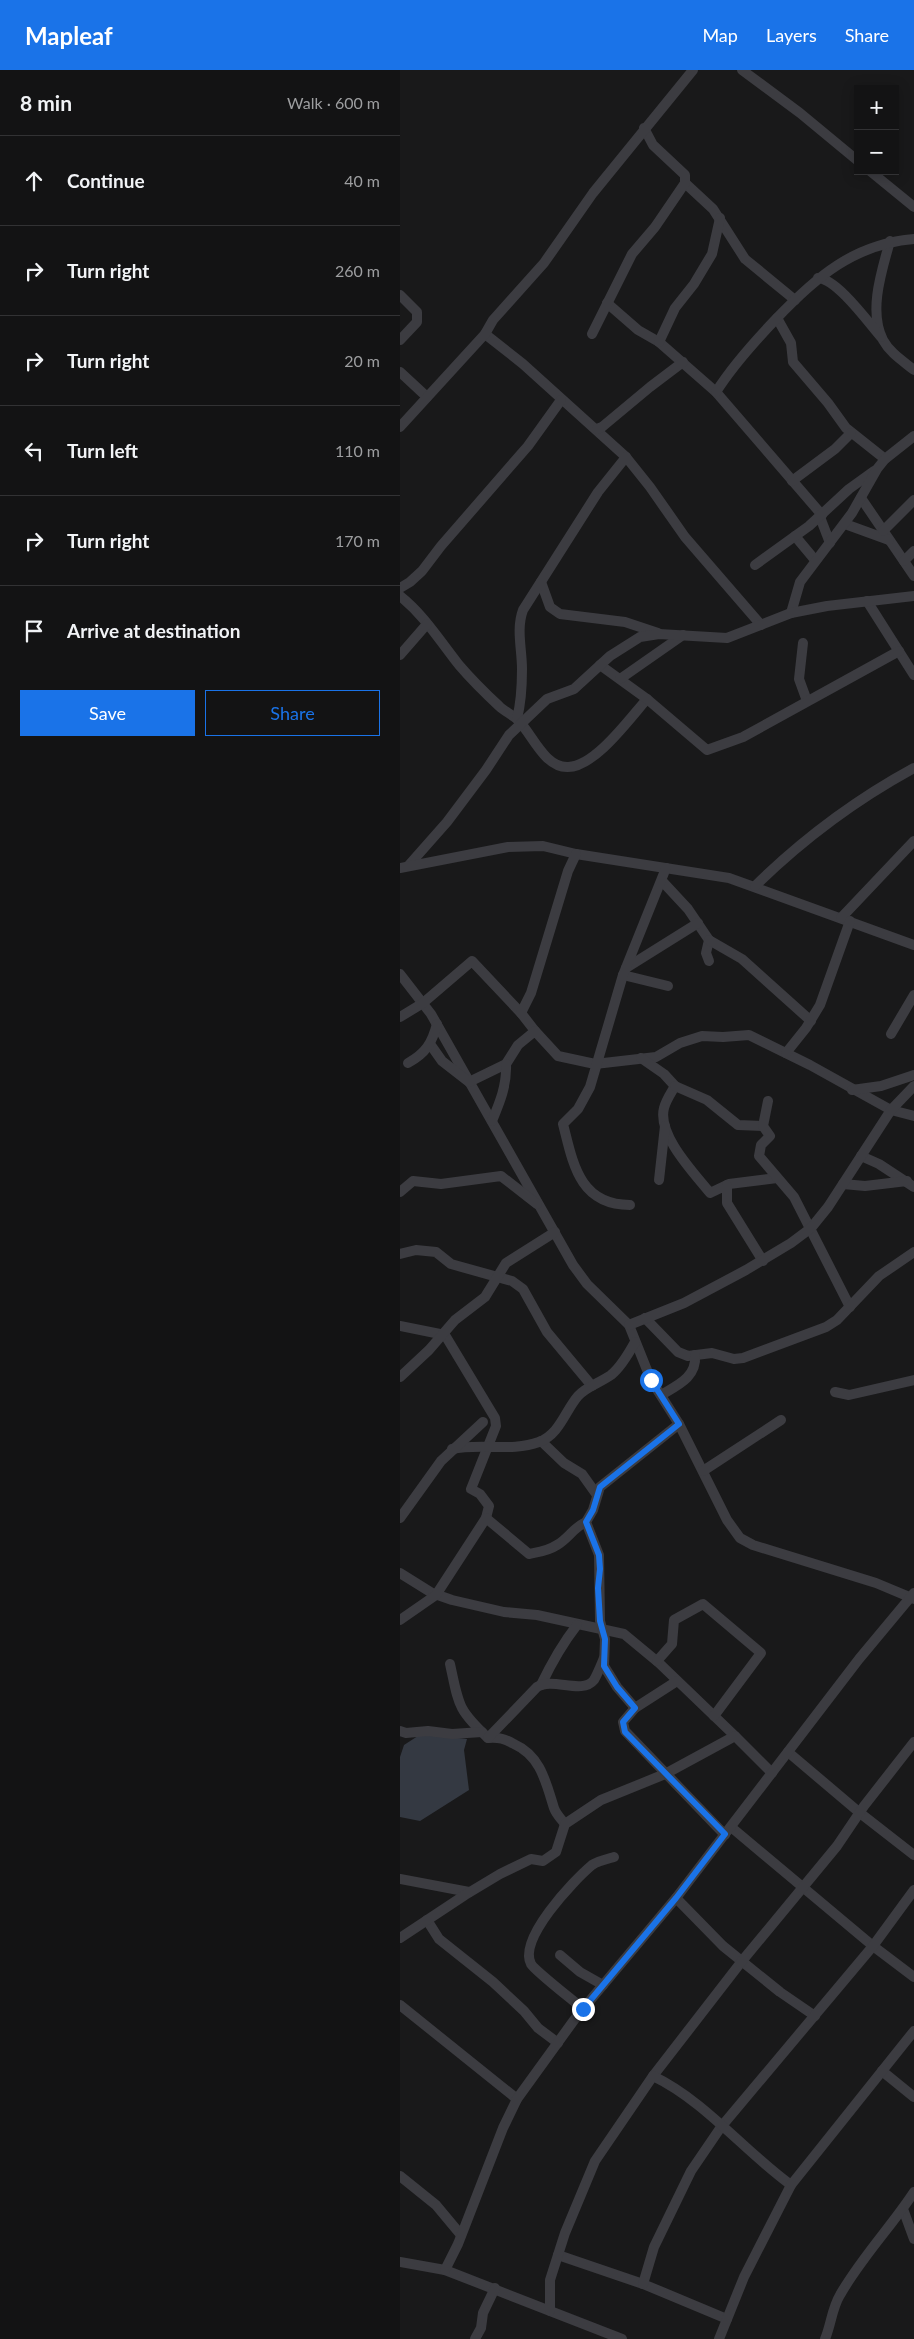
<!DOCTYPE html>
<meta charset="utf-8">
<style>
:root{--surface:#131314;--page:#1c1c1d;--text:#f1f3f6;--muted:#9d9ea0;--line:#323234;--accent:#1a73e8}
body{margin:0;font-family:Lato,sans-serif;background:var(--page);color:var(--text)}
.controls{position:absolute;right:15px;top:15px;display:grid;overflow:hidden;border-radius:0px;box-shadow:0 2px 12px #0003}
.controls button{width:45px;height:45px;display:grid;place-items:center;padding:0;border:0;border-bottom:1px solid var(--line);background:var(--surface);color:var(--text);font:25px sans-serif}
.stop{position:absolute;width:15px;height:15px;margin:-11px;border:4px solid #1a73e8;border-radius:50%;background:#fff}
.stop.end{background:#1a73e8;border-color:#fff;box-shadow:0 1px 5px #0008}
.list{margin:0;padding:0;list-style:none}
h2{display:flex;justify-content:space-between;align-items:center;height:65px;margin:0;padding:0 20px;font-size:21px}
h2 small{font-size:16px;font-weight:400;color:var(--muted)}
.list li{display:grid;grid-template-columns:32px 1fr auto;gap:15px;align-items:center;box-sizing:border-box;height:90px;padding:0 20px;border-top:1px solid var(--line)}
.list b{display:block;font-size:19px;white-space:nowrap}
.list em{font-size:16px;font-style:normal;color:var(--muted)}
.actions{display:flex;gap:10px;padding:15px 20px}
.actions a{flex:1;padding:11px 0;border:1px solid var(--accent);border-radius:0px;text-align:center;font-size:18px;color:var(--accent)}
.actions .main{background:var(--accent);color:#fff}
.icon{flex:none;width:28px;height:28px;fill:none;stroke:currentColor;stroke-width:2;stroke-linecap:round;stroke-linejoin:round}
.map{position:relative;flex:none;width:514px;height:2269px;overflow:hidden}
header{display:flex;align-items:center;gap:30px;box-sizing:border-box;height:70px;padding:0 25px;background:var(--accent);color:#fff}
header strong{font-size:24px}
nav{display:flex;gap:28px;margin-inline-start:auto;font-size:18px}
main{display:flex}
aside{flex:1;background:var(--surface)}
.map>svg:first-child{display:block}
</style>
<header>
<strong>Mapleaf</strong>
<nav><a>Map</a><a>Layers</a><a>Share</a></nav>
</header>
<main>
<aside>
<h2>8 min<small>Walk · 600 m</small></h2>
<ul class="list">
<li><svg class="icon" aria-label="ahead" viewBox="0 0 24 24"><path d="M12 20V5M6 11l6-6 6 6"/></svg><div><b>Continue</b></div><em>40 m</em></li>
<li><svg class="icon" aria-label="right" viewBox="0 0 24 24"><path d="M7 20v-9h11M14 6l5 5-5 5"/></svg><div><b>Turn right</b></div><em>260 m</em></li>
<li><svg class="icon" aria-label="right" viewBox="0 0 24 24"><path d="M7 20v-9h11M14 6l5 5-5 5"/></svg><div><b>Turn right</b></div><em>20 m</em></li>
<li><svg class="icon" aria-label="left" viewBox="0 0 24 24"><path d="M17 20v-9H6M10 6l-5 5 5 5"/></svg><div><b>Turn left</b></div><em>110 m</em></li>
<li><svg class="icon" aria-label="right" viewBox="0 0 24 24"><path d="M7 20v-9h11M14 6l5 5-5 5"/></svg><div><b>Turn right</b></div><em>170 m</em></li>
<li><svg class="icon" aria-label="arrive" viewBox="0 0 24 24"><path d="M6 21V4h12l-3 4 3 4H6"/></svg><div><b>Arrive at destination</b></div></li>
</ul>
<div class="actions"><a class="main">Save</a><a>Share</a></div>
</aside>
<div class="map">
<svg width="514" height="2269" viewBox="0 0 514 2269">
<rect width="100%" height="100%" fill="#19191a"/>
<polygon fill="#343942" points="21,1664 67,1669 64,1680 69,1720 20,1751 0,1747 0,1687 4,1675"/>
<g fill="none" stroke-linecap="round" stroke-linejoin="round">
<g stroke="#3c3c41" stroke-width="10">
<polyline points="342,0 400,43 458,91"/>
<polyline points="470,101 514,137"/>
<polyline points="285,113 313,139 345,189 395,230"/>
<path d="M490 171C482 200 468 241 483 270 490 283 503 291 514 300"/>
<path d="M418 208C437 209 468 252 481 267"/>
<polyline points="0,225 17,242 17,252 0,270"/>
<polyline points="207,233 238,260 259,272 316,322 422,445"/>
<polyline points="377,248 391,273 393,292 428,333 446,358 485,389"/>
<polyline points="85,264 123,294 226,387 250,417 285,467 361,555"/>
<polyline points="192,264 232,184 255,157 285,113 285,105 253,75 244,58"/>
<polyline points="259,272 275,238 294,214 312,184 320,148"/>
<polyline points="0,302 27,327"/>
<path d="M316 322C333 295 354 272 376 249 416 207 454 174 514 169"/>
<polyline points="0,357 85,264 93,250 144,193 193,123 293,0"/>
<polyline points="197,359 202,357 250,317 283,292"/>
<polyline points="392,411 435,379 451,363"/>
<polyline points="461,428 514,506"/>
<polyline points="420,447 430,473"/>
<polyline points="445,454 489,470"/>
<polyline points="483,461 514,430"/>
<polyline points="395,466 415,490"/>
<polyline points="504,491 514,481"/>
<polyline points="355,495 409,456 449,419 474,401"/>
<polyline points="141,512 150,537 160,544 225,552 258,563"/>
<polyline points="0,518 10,512 22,501 41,476 128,376 161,330"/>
<path d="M0 526C24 545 40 571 59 595 71 609 85 623 99 636 104 641 111 644 117 649 132 663 144 698 168 697 195 697 230 648 247 629"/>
<polyline points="467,531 514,605"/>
<polyline points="391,543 400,512 452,443 477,399 485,389 514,366"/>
<polyline points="403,573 399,609 407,631"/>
<polyline points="0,585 27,554"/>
<polyline points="200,595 247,629 307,680 343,667 499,581"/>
<polyline points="220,609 283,565"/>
<path d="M117 649C121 633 122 616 122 599 122 579 116 559 123 540L198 422 226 387"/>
<polyline points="9,795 47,752 86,700 109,665 147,629 174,619 210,586 240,567 259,564 327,568 391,543 427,536 514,526"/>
<polyline points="0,798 108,777 143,776 176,784 329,808 514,875"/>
<polyline points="262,811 288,839 309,870 306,883 309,891"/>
<path d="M355 816C402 770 457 729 514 698"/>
<polyline points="441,848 514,771"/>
<polyline points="309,870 342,889 411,951"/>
<polyline points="226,898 298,853"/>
<polyline points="0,904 31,944 173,1195 187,1214 229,1255 251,1310 279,1354 327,1450 340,1468 353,1475 476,1513 514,1529"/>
<polyline points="223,905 268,916"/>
<polyline points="0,947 23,933 72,891 121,943"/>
<polyline points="135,961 121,943 131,923 168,801 176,784"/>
<polyline points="491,964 514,925"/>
<polyline points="30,974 42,991 69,1012 106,994 118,975 135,961 158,986 195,994 256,987 280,973 302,966 323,967 349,965 410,995 491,1040 514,1046"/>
<polyline points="386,983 406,958 420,935 450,851"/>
<path d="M241 988 264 1004 275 1016C271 1023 266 1030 264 1038 257 1065 294 1103 310 1123L329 1114 377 1108"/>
<path d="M8 993C26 983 32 973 37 954"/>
<polyline points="275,1016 307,1030 338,1055 363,1056"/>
<polyline points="452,1020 481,1016 514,1005"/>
<polyline points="368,1031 363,1056 370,1066 361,1075 359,1086 394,1127 450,1237"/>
<path d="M92 1051C100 1032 107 1015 106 994"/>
<polyline points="461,1086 479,1094 514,1117"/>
<polyline points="259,1110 265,1056"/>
<polyline points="443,1114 465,1116 507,1111"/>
<polyline points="327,1115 327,1133 363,1191"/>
<polyline points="0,1122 13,1111 41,1114 101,1106 137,1134"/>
<path d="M230 1135C179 1135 173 1093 163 1054L178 1039 190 1017 223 905 266 798"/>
<polyline points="0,1184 16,1180 36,1182 51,1194 112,1211 123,1219 147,1262 192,1316"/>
<polyline points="245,1248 278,1282 288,1286 312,1283 334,1289 343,1288 426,1257 437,1250 479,1206 514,1182"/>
<polyline points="229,1255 284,1233 346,1200 391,1173 411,1158 428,1137 491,1040 514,1016"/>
<polyline points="0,1256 45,1265 95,1348 96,1356 71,1419 80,1424 89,1436 86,1448"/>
<polyline points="0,1307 29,1280 55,1250 85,1227 106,1193 155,1162"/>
<polyline points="435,1322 449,1325 514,1310"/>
<path d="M261 1325C278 1315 297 1307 295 1285"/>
<polyline points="141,1371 164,1393 182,1404 197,1425"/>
<path d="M52 1379C80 1373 112 1382 139 1372 160 1364 165 1341 178 1326 187 1316 200 1313 211 1305 221 1297 229 1283 235 1272"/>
<polyline points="303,1401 381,1350"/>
<polyline points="0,1448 41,1391 83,1352"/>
<polyline points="0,1503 32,1523 52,1530 104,1542 137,1545 224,1564 259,1593 335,1666"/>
<path d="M0 1550 36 1525 86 1448 129 1484C139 1482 148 1481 157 1475 168 1469 174 1457 186 1452"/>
<polyline points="257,1591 272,1574 274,1550 303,1534 361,1583 314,1646"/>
<path d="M50 1594C59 1635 57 1639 88 1668 99 1667 105 1669 114 1674 141 1686 146 1713 154 1738 156 1744 161 1749 165 1754"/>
<polyline points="277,1611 235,1638 223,1652 225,1661 325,1765"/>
<path d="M141 1615C151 1594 163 1573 177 1555"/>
<polyline points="235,1638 217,1617 204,1596 205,1569 200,1551 199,1485 186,1452 193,1440 200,1417 279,1354"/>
<polyline points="0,1661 6,1663 28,1661 52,1664 82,1662"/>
<path d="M88 1668 137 1617C153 1607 182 1625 194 1610 198 1603 201 1595 204 1588"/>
<polyline points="388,1682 460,1743 514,1785"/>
<polyline points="331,1757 473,1876 514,1907"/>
<polyline points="0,1809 69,1822"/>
<polyline points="276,1828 323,1876 380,1922 415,1946"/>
<polyline points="27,1850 39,1869 93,1912 124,1941 138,1958 158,1973"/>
<polyline points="0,1868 65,1825 100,1804 131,1789 143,1791 156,1782 165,1754 201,1730 265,1704 335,1666 372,1703"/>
<polyline points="160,1885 180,1902 203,1915"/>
<polyline points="0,1935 117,2029"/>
<path d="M183 1939C174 1931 135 1901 131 1894 118 1869 173 1811 192 1795 198 1791 207 1789 214 1787"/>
<polyline points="482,2001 514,2027"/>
<polyline points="253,2006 342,1891 437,1776 464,1736 514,1672"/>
<polyline points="0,2106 36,2135 61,2165"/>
<polyline points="503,2139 514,2169"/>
<polyline points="158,2185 243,2214 327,2249"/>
<polyline points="0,2192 45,2200 222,2269"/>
<polyline points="45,2200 58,2174 103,2058 117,2029 177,1946 276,1828 459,1589 514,1523"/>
<polyline points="243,2214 254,2177 291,2101 321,2057 473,1876 514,1820"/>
<path d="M150 2241V2210L165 2163 195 2091 253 2006C305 2031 344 2081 391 2115"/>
<polyline points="75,2269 81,2258 83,2243 95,2218"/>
<polyline points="319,2269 344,2207 391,2115 514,1961"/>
<path d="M425 2269C431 2255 432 2238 440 2225 461 2188 491 2157 514 2122"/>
</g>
</g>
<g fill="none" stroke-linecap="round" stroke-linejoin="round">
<polyline stroke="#1a73e8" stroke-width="6" points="183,1939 276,1828 325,1764 225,1662 223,1652 235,1638 217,1617 204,1596 205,1569 200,1551 198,1518 200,1499 199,1485 186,1452 193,1440 200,1417 279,1354 251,1310"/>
</g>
</svg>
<div class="controls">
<button>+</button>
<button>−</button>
</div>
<div class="stop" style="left:251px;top:1310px"></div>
<div class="stop end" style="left:183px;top:1939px"></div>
</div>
</main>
